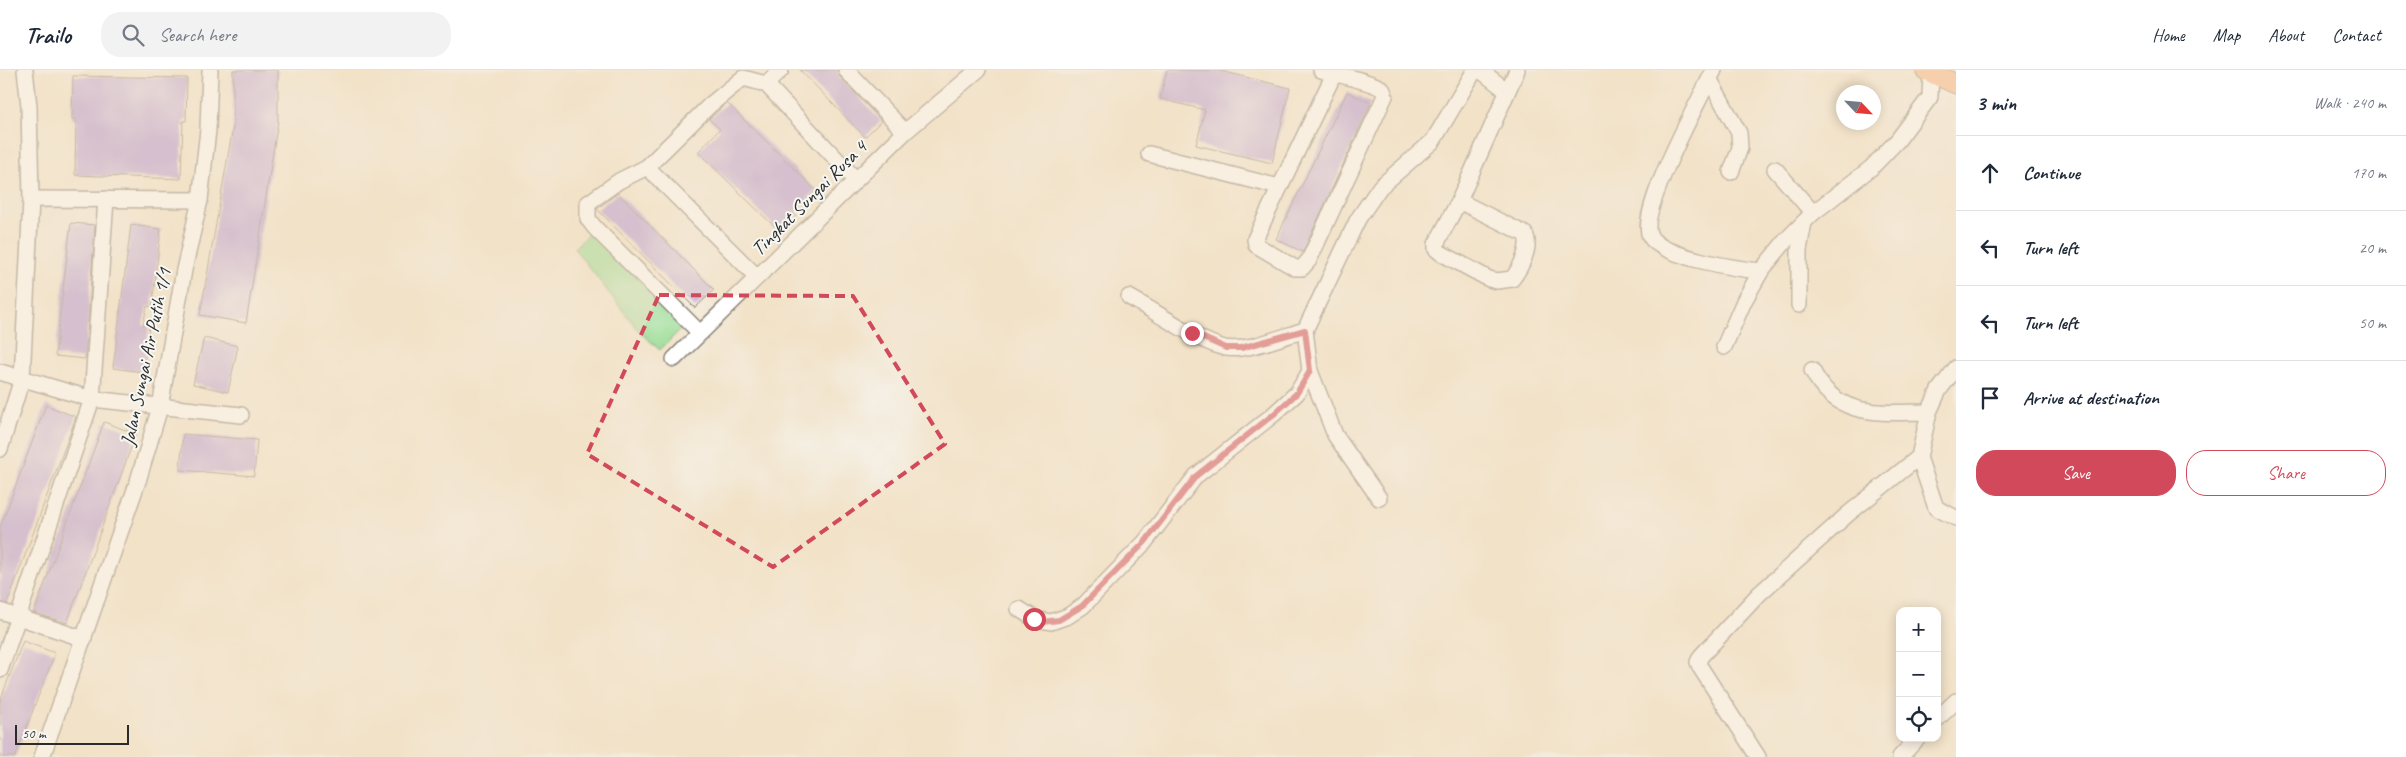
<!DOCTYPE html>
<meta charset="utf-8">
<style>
:root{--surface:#fff;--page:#f2f2f3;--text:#1f2937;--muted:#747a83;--line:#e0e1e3;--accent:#d1495b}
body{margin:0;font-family:Caveat,sans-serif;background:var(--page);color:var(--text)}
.controls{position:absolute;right:15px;bottom:15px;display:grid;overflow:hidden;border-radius:10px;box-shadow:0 2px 12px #0003}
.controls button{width:45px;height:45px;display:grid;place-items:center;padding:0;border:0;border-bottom:1px solid var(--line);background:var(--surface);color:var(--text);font:25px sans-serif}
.compass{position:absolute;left:1836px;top:15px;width:45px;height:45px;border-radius:50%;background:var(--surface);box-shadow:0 2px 12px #0003;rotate:116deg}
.scale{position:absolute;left:15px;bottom:12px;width:114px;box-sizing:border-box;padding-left:5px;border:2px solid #2b2b2b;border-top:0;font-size:14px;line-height:18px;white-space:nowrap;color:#2b2b2b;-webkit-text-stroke:4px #f6f6f2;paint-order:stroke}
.stop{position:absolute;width:15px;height:15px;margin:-11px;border:4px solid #d1495b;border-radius:50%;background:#fff}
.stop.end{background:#d1495b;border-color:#fff;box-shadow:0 1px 5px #0008}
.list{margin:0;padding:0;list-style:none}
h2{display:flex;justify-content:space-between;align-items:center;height:65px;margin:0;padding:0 20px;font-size:21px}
h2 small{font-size:16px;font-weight:400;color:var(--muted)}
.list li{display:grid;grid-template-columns:32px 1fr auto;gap:15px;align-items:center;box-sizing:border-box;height:75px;padding:0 20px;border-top:1px solid var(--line)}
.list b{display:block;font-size:19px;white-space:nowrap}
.list em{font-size:16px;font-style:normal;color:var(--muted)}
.actions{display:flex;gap:10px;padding:15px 20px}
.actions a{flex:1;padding:11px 0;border:1px solid var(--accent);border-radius:20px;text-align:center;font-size:18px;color:var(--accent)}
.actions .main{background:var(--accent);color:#fff}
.icon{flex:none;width:28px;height:28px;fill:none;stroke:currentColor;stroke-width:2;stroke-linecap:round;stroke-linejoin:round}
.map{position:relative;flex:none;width:1956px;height:687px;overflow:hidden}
header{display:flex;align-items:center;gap:30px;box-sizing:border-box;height:70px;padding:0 25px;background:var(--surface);border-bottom:1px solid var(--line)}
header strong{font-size:24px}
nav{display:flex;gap:28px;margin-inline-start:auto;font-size:18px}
.search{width:350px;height:45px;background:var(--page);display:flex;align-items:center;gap:12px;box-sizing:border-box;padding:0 18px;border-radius:20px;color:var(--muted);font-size:19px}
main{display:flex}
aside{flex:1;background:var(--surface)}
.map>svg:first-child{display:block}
</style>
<header>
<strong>Trailo</strong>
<div class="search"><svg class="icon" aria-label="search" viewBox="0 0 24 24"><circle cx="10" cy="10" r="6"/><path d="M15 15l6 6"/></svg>Search here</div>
<nav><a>Home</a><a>Map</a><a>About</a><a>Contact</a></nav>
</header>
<main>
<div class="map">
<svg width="1956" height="687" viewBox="0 0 1956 687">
<rect width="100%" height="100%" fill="#f6f6f2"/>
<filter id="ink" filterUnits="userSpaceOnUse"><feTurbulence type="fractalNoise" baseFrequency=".02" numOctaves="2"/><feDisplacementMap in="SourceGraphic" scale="10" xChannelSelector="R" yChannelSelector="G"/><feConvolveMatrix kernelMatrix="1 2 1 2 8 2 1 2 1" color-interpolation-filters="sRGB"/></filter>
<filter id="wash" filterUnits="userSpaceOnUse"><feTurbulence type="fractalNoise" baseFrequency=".0096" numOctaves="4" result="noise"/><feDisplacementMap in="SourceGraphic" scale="20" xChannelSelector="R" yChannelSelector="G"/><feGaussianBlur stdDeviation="1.12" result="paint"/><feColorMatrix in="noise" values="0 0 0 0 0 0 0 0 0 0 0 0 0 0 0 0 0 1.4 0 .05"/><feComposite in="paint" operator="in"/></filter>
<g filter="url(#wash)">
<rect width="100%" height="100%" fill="#f2e2c8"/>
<polygon fill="#9bdd94" stroke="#638460" points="592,161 684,256 660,280 639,261 574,178"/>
<g id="blocks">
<g fill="#b396d4">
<polygon points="233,0 278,0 278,51 246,253 200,245 233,57"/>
<polygon points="800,0 837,0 839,6 881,51 865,67"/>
<polygon points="1167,0 1217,0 1290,18 1272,93 1196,75 1205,40 1160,29"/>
<polygon points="73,6 187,8 186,51 183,51 181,109 75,105 76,49 72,49"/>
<polygon points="1347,22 1371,33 1303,182 1276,169"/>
<polygon points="727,33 816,120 793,143 796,146 780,162 698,82 720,59 709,49"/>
<polygon points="618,123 714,220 695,238 597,139"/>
<polygon points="71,153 95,155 85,289 55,286"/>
<polygon points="131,155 161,159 152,237 147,236 143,255 149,256 143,302 113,298"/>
<polygon points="204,268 238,276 228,322 193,314"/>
<polygon points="46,335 76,347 7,534 0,532 0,458"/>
<polygon points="104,352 136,364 67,553 34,543"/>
<polygon points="183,364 257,370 254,406 180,400"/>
<polygon points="23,571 55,583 15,687 0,687 0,631"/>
</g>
</g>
</g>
<g filter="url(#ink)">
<use href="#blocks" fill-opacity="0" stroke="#8e867a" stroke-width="1"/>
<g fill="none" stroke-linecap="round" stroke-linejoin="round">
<defs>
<g id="minor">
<polyline points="846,0 905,62"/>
<path d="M1321 0C1332 3 1376 13 1382 19 1384 21 1384 24 1385 26L1309 190 1302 198H1295L1256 175 1255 169 1334 4"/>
<polyline points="1480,0 1507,21"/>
<path d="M1714 0C1701 27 1637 142 1650 166 1661 187 1738 199 1761 201"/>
<polyline points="1710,10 1739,63 1740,78 1731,102"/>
<polyline points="766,14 781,0"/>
<polyline points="1149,84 1279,117"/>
<polyline points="647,97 757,207"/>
<polyline points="1775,99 1813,143"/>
<polyline points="31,129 200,130"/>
<path d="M1459 131 1525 164C1532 177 1520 199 1512 209L1497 211 1489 209 1441 183 1436 179V174L1459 131 1517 0"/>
<path d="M1129 227C1153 240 1201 273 1225 278 1246 282 1284 266 1305 260"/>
<polyline points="1799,235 1799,180 1804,152"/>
<polyline points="700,263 595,158 588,149 588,133 619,111 647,97 710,35 743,8 766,14 856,110"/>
<polyline points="1724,277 1744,231 1761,201 1787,169 1813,143 1871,98 1897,71 1930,27 1931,3"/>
<polyline points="674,289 905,62 978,0"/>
<path d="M1812 300C1837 350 1881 342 1929 342"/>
<polyline points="1310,301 1335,365 1379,428"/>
<polyline points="0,302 92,329 241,345"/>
<polyline points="0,379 22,309 31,129 29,36 25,0"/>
<polyline points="1919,387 1936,438 1956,448"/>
<polyline points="1019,539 1035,549 1051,552 1068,546 1083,536 1145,472 1196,406 1274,344 1297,323 1310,301 1305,260 1358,149 1380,117 1433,71 1475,0"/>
<polyline points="0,541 84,569"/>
<polyline points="0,600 92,329 106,129"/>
<polyline points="1937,649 1956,631"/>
<polyline points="42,687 138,411 160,337 184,200 200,130 208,60 210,0"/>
<polyline points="1758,687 1700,597 1698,592 1701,586 1759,524 1848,444 1919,387 1929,342 1939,320 1956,298"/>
<polyline points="1900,687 1918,668"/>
</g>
<polyline id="major" points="1925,0 1956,14"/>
</defs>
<use href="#minor" stroke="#8e867a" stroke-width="18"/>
<use href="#major" stroke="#8e867a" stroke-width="21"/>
<use href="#minor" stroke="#fff" stroke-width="15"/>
<use href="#major" stroke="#fbbb8c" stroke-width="19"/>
</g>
</g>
<g fill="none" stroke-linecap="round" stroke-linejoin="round" filter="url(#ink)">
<polyline stroke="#d1495b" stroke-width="6" points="1034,549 1042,552 1059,550 1082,536 1145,472 1196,406 1274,344 1297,323 1310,301 1305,260 1241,278 1226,278 1192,263"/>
</g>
<path d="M0 0H1956V687H0ZM659 225 853 226 945 374 773 497 587 384Z" fill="#f2e2c8" fill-opacity=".55" fill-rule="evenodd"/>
<path fill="none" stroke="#d1495b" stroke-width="4" stroke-dasharray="10 6" stroke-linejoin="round" d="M659 225 853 226 945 374 773 497 587 384Z"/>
<g text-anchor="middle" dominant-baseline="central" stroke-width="4" stroke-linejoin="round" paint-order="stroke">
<g font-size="20" fill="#2b2b2b" stroke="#f6f6f2">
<text transform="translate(809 128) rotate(-45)">Tingkat Sungai Rusa 4</text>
<text transform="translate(146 287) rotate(-78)">Jalan Sungai Air Putih 1/1</text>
</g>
</g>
</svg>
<div class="controls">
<button>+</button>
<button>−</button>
<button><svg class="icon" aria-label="locate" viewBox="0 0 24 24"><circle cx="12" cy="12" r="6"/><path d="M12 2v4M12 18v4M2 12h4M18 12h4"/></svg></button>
</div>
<svg class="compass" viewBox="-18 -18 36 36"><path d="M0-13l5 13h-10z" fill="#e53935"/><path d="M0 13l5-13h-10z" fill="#747a83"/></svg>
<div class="scale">50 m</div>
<div class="stop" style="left:1034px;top:549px"></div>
<div class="stop end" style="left:1192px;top:263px"></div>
</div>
<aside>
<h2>3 min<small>Walk · 240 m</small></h2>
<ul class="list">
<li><svg class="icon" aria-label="ahead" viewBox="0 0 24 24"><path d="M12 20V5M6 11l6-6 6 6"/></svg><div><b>Continue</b></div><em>170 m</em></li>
<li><svg class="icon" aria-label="left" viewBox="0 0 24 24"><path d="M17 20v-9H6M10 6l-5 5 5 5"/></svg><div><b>Turn left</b></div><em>20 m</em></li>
<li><svg class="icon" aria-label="left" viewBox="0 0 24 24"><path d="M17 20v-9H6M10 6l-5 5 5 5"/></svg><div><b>Turn left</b></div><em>50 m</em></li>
<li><svg class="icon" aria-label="arrive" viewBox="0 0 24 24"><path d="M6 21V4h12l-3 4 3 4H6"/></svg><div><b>Arrive at destination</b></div></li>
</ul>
<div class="actions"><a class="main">Save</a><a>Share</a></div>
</aside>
</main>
